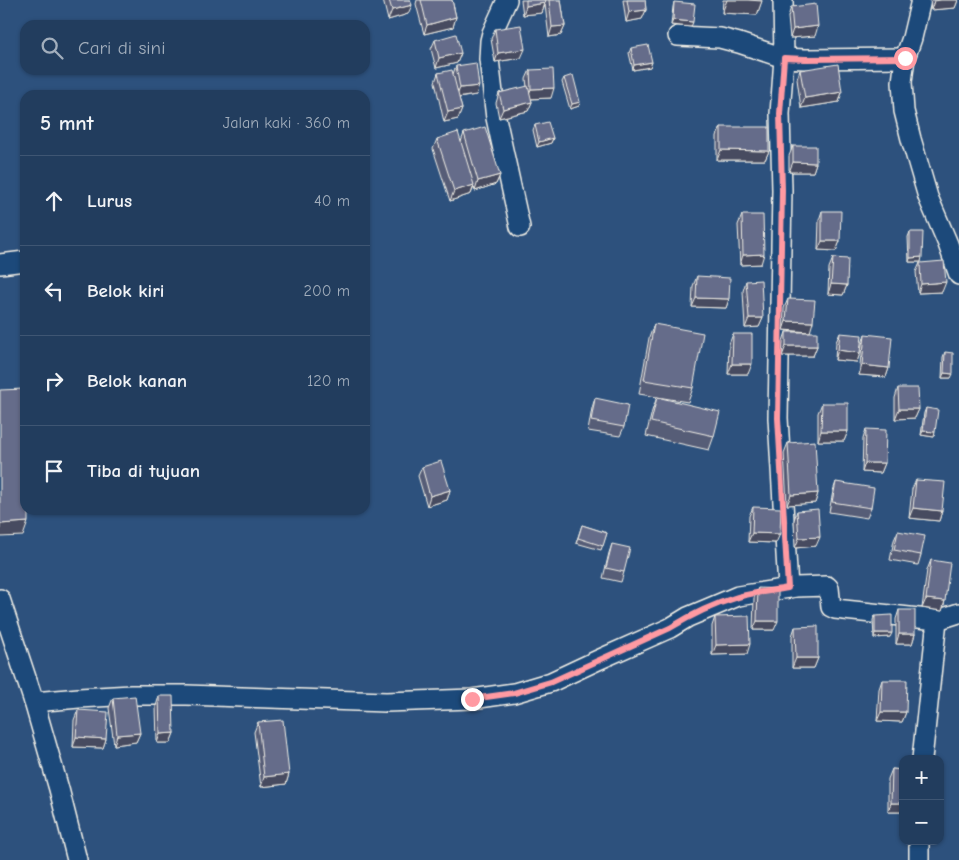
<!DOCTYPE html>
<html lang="id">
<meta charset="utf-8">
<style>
:root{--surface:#223d5e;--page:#2a4464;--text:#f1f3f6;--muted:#a2aebc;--line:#3f5673}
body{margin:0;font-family:"Comic Neue",sans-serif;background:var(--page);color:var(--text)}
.controls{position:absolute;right:15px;bottom:15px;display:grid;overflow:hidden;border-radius:10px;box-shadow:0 1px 4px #0004}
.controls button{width:45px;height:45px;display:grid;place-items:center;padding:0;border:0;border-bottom:1px solid var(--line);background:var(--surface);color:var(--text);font:25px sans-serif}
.stop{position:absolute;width:15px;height:15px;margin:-11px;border:4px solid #ff9aa2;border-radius:50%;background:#fff}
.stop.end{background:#ff9aa2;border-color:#fff;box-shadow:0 1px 5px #0008}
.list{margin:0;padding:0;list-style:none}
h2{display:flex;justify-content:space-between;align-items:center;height:65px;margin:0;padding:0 20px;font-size:21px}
h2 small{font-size:16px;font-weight:400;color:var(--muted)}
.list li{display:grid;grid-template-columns:32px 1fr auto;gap:15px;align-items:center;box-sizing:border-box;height:90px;padding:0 20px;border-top:1px solid var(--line)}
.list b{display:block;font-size:19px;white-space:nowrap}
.list em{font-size:16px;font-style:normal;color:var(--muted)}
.icon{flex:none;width:28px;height:28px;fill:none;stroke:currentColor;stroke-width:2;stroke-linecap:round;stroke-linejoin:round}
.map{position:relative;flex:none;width:959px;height:860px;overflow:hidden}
.search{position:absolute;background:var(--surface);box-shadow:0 1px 4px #0004;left:20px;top:20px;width:350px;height:55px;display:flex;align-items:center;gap:12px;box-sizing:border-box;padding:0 18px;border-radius:15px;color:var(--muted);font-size:19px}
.panel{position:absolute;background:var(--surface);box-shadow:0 1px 4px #0004;left:20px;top:90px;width:350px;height:425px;border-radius:15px}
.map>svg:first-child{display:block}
</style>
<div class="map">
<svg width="959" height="860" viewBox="0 0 959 860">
<rect width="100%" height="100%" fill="#2d517d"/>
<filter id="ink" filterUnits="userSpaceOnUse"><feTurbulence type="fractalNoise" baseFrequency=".02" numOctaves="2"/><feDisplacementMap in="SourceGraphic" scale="10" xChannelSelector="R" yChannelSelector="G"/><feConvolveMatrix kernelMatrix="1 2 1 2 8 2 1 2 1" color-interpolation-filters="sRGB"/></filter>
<g filter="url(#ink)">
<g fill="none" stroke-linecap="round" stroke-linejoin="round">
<defs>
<g id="minor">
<polyline points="507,0 492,33 490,41 489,59 496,118 520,227"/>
<polyline points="921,0 912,38 905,58 902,82 904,111 911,139 928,197 948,244 959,275"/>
<polyline points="678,36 720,38 739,43 784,58 783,0"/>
<polyline points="0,264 25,261"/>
<polyline points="788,588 778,418 782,190 780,114 784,58 805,59 905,58"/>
<polyline points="0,599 34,702 79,698 131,695 187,695 386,702 472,699 514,693 551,682 598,660 670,628 688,617 738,596 796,587 827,586 829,588 831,607 835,609 937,620 959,613"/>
<polyline points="34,702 59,789 77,860"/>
<polyline points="922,759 937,620"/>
<polyline points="919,860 919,841"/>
</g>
</defs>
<use href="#minor" stroke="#f4f1e8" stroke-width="22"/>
<use href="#minor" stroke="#1f4a7a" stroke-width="19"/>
</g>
<g fill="#575d77" stroke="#f4f1e8">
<polygon points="383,0 410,0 408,14 388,20"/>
<polygon points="417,0 452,0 456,17 453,27 424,34 416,4"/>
<polygon points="521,0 545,0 545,2 546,0 561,0 565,26 561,35 549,37 545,5 542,13 523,15"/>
<polygon points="623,0 645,0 646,10 642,19 626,22"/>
<polygon points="723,0 762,0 757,15 722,13"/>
<polygon points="930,0 958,0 955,8 931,10"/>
<polygon points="674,2 691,27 671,25 673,7"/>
<polygon points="791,7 815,36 790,38 788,17"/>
<polygon points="495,29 521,58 495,62 491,39"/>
<polygon points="435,40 461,53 457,63 436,68 431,49"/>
<polygon points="631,48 652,62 650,67 633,70 629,53"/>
<polygon points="456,66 476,95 459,98 462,109 458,119 444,122 435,82 438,73 453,74"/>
<polygon points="530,70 551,98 531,99 532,102 528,111 499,118 496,103 499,93 527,87 526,79"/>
<polygon points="800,70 842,92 839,102 801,108 797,79"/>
<polygon points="564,78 579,106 570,109 562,82"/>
<polygon points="535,125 553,138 551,143 537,147 533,130"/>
<polygon points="721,127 769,151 765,160 717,160 717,136"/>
<polygon points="464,133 500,175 496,184 475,191 474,187 471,194 450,201 433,149 437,139 461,142"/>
<polygon points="793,146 816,163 813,172 789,172 789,156"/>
<polygon points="822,211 840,241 836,251 818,250 819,220"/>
<polygon points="742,215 761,264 740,265 738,225"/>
<polygon points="910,232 921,262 909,262 908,237"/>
<polygon points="833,258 847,285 843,295 828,294 829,268"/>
<polygon points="920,263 942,292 918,293 916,272"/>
<polygon points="697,276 729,299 726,308 692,307 693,286"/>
<polygon points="746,281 763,318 759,327 745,328 743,291"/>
<polygon points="788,299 810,332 817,346 813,356 782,356 783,341 786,332 805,332 783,330 784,308"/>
<polygon points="654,324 693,388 688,402 639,394 649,338"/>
<polygon points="840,333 860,353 857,362 835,360 836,342"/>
<polygon points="733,334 748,374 728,374 729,344"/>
<polygon points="865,334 889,368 886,377 859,375 862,344"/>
<polygon points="945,352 951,378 942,378 943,357"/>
<polygon points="898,388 919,409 915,418 895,419 895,398"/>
<polygon points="657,397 714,436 709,450 646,436 652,411"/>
<polygon points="595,398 624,427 620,436 588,431 592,408"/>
<polygon points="822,403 848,431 844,441 818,441 818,413"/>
<polygon points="926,408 934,437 921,435 924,413"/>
<polygon points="866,429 885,463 881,473 862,472 863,439"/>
<polygon points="788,443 818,493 815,503 787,505 784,453"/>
<polygon points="422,467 450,490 447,500 427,506 418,476"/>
<polygon points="916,480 942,511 939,521 909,518 912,489"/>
<polygon points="836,482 871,508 867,518 829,512 833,491"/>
<polygon points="753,507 776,543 748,542 749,516"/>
<polygon points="797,511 816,546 795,548 794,520"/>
<polygon points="582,525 607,533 601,550 576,543"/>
<polygon points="898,531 921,555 918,565 890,560 894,540"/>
<polygon points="612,544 624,572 621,582 603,578 609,553"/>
<polygon points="931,560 945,601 942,611 922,608 927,570"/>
<polygon points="758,588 774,630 753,630 754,598"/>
<polygon points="899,610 915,634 912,644 896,644 896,619"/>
<polygon points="875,616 890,637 874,638 873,620"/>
<polygon points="715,617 747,654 712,655 712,626"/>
<polygon points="795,627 818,658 814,668 792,668 792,636"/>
<polygon points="882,680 906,712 902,722 877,721 879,689"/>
<polygon points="159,696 174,733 170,743 157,743 156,706"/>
<polygon points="113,698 140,733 136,742 114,745 109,708"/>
<polygon points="78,710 106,739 103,748 73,747 74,720"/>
<polygon points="258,722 289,774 286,784 261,787 254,732"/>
<polygon points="892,769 903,770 903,812 888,812 888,779"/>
</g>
<g fill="#474c61" stroke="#f4f1e8">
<polygon points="727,0 748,0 762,1 757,15 722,13"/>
<polygon points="941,0 958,0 955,8 931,10 934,1"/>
<polygon points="545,3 542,13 523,15 526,6"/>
<polygon points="412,5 408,14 388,20 392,10"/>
<polygon points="646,10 642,19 626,22 629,12"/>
<polygon points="456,17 453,27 424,34 427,25"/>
<polygon points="673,20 693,22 691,27 671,25"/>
<polygon points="565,26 561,35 549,37 552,27"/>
<polygon points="818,26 815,36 790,38 793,29"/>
<polygon points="525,49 521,58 495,62 498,53"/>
<polygon points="461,53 457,63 436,68 439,58"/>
<polygon points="652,62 650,67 633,70 634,65"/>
<polygon points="479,86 476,95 456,98 460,88"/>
<polygon points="554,88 551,98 527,99 531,89"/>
<polygon points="842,92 839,102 801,108 805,98"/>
<polygon points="532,102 528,111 499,118 503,109"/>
<polygon points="580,102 579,106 570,109 572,104"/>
<polygon points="462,109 458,119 444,122 448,112"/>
<polygon points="553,138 551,143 537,147 539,142"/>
<polygon points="721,150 769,151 765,160 717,160"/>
<polygon points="793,162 816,163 813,172 789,172"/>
<polygon points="500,175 496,184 475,191 478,181"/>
<polygon points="474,185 471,194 450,201 454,191"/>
<polygon points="822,241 840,241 836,251 818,250"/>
<polygon points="764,254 761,264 740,265 743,255"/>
<polygon points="922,257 921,262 909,262 910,258"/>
<polygon points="946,282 942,292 918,293 921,284"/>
<polygon points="831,284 847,285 843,295 828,294"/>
<polygon points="696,298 729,299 726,308 692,307"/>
<polygon points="749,318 763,318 759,327 745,328"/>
<polygon points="786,321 813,322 810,332 783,330"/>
<polygon points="786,346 817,346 813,356 782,356"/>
<polygon points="838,350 860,353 857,362 835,360"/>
<polygon points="732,364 752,364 748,374 728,374"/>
<polygon points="862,365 889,368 886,377 859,375"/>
<polygon points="944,373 953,374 951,378 942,378"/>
<polygon points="899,409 919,409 915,418 895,419"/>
<polygon points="821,431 848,431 844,441 818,441"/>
<polygon points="923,431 935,432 934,437 921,435"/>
<polygon points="865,463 885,463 881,473 862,472"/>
<polygon points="450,490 447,500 427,506 430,496"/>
<polygon points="818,493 815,503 787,505 791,495"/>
<polygon points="913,508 942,511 939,521 909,518"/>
<polygon points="28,522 23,536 0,537 0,524"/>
<polygon points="752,533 780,534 776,543 748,542"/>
<polygon points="820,537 816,546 795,548 799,538"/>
<polygon points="926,599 945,601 942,611 922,608"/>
<polygon points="757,621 778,621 774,630 753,630"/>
<polygon points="875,633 892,633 890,637 874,638"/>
<polygon points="899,634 915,634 912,644 896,644"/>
<polygon points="750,644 747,654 712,655 716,645"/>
<polygon points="796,658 818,658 814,668 792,668"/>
<polygon points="881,712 906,712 902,722 877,721"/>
<polygon points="140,733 136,742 114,745 117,735"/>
<polygon points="174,733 170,743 157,743 160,734"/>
<polygon points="76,737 106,739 103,748 73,747"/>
<polygon points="289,774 286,784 261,787 264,777"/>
<polygon points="891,803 903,803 903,812 888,812"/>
</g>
<g fill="#656c8a" stroke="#f4f1e8">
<polygon points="389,0 410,0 412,5 392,10"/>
<polygon points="421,0 452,0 456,17 427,25"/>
<polygon points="526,0 545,0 545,3 526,6"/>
<polygon points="549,0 561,0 565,26 552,27"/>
<polygon points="627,0 645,0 646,10 629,12"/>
<polygon points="674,2 695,4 693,22 673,20"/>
<polygon points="816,4 818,26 793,29 791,7"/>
<polygon points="521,25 525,49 498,53 495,29"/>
<polygon points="456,34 461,53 439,58 435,40"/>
<polygon points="648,45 652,62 634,65 631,48"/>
<polygon points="476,63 479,86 460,88 456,66"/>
<polygon points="838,64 842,92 805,98 800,70"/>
<polygon points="553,69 554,88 531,89 530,70"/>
<polygon points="452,70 462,109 448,112 438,73"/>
<polygon points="573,75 580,102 572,104 564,78"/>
<polygon points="528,86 532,102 503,109 499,93"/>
<polygon points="548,122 553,138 539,142 535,125"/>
<polygon points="485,127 500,175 478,181 464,133"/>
<polygon points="721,127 769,127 769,151 721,150"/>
<polygon points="458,132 474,185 454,191 437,139"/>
<polygon points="793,146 816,146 816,163 793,162"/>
<polygon points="822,211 841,211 840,241 822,241"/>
<polygon points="742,215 763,215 764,254 743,255"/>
<polygon points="910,232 923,232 922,257 910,258"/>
<polygon points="833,258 848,259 847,285 831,284"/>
<polygon points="944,261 946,282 921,284 920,263"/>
<polygon points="697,276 730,278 729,299 696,298"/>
<polygon points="761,280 763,318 749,318 746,281"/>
<polygon points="788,299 815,300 813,322 786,321"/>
<polygon points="654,324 703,333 693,388 644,380"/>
<rect x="786" y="332" width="31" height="14"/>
<polygon points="840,333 862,335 860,353 838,350"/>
<polygon points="733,334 752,334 752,364 732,364"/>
<polygon points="865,334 892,337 889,368 862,365"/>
<polygon points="945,352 953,353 953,374 944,373"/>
<polygon points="898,388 918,388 919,409 899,409"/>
<polygon points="24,389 25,422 25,510 28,510 28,522 0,524 0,390"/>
<polygon points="657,397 720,412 714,436 651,422"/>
<polygon points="595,398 628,405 624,427 591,421"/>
<polygon points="822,403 848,403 848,431 821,431"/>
<polygon points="926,408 938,410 935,432 923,431"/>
<polygon points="866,429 886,430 885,463 865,463"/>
<polygon points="815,441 818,493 791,495 788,443"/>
<polygon points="441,461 450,490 430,496 422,467"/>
<polygon points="916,480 945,482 942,511 913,508"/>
<polygon points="836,482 874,488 871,508 832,502"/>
<polygon points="753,507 781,508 780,534 752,533"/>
<polygon points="818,509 820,537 799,538 797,511"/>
<polygon points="582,525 607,533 603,546 578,538"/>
<polygon points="898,531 925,536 921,555 894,550"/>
<polygon points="612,544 630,548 624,572 606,568"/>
<polygon points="931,560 950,563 945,601 926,599"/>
<polygon points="758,588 778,589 778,621 757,621"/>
<rect x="899" y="610" width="16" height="24"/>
<polygon points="892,615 892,633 875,633 875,616"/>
<polygon points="749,616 750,644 716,645 715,617"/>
<polygon points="818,626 818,658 796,658 795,627"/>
<polygon points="882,680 907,680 906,712 881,712"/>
<polygon points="135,696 140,733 117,735 113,698"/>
<polygon points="159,696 173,696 174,733 160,734"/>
<polygon points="78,710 108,712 106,739 76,737"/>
<polygon points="283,720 289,774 264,777 258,722"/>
<polygon points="892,769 903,770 903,803 891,803"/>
</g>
</g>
<g fill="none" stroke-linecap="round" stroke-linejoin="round" filter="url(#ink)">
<path stroke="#ff9aa2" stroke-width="6" d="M472 699 514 693 551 682 670 628C691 615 714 604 738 597 754 592 772 591 788 588L778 418 782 190 780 114 784 58 805 59 905 58"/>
</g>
</svg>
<div class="controls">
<button>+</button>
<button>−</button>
</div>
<div class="stop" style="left:905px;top:58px"></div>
<div class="stop end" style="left:472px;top:699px"></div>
<div class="search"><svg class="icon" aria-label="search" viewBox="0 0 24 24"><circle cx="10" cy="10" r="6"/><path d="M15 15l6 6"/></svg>Cari di sini</div>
<section class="panel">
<h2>5 mnt<small>Jalan kaki · 360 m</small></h2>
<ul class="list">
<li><svg class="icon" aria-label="ahead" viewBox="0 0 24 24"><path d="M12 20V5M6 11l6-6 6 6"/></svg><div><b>Lurus</b></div><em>40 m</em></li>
<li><svg class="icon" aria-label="left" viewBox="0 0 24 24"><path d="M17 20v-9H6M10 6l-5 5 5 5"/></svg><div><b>Belok kiri</b></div><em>200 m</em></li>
<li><svg class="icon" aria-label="right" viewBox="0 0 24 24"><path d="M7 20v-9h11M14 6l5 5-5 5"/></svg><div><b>Belok kanan</b></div><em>120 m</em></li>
<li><svg class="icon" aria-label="arrive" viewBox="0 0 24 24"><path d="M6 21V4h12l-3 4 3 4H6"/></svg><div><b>Tiba di tujuan</b></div></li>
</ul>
</section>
</div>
